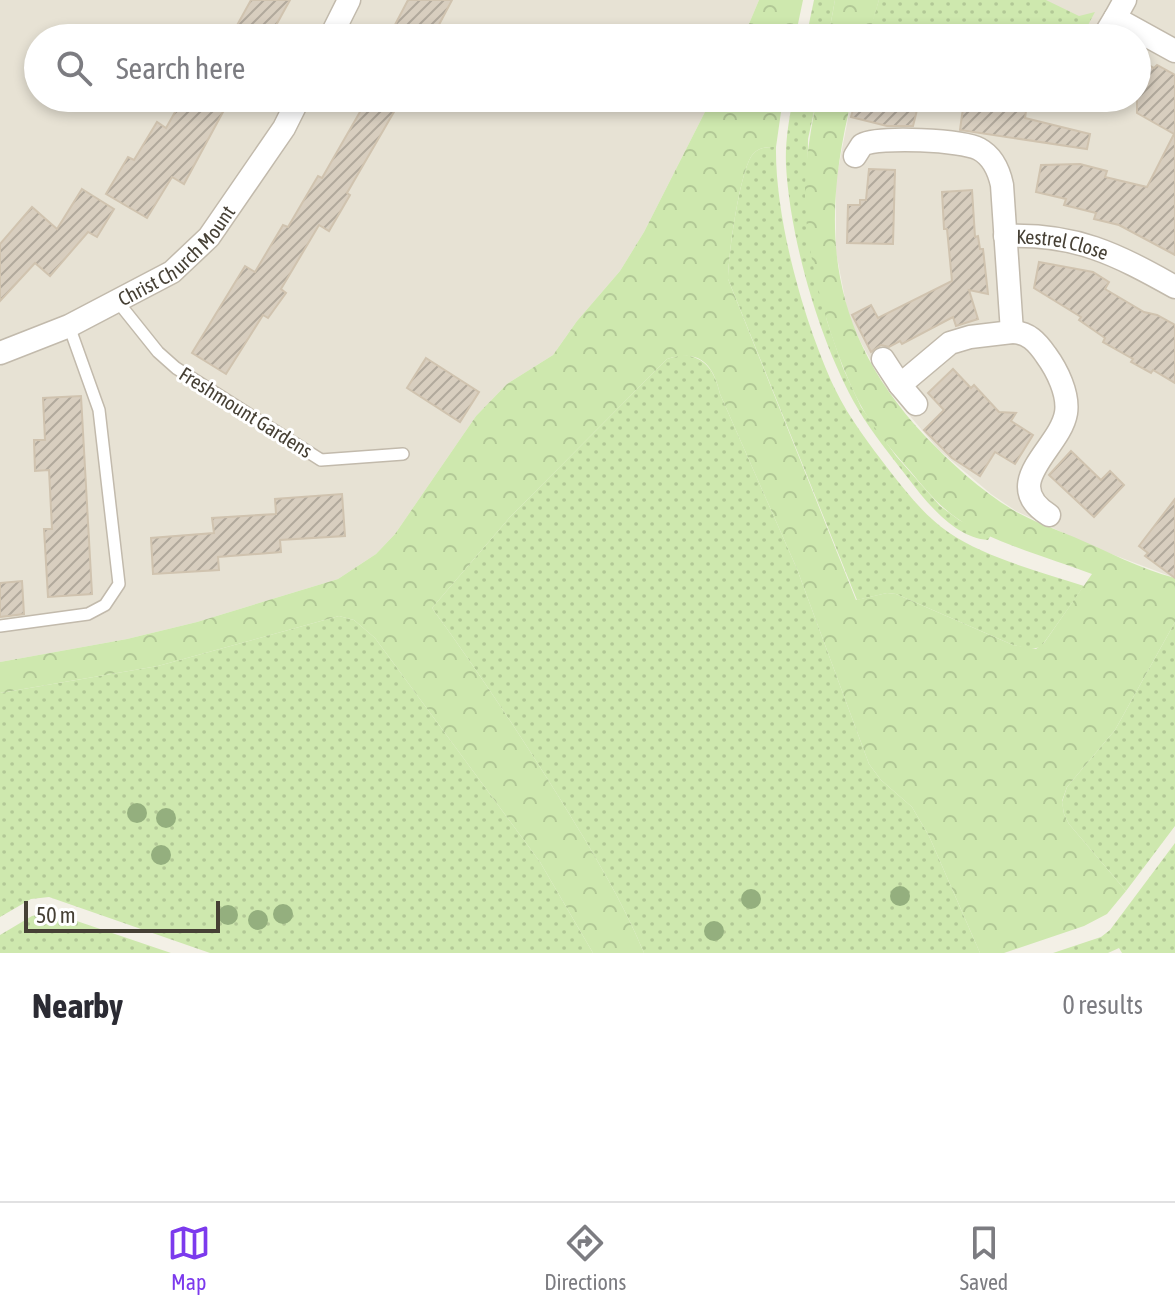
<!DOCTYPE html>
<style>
:root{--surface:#fff;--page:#f7f7f7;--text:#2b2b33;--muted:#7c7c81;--line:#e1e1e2;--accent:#7c3aed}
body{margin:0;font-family:"Asap Condensed",sans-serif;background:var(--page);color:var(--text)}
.scale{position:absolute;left:24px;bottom:20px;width:196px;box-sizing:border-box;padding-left:8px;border:4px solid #464035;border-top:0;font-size:22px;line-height:28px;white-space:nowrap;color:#464035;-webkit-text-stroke:6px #fff;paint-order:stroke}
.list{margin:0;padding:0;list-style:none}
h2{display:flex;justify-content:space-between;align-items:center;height:104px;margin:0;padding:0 32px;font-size:34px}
h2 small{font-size:26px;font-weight:400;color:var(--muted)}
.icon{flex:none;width:44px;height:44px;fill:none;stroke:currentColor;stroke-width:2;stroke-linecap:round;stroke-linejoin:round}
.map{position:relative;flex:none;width:1175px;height:953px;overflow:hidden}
.search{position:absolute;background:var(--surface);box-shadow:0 4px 12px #0003;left:24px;right:24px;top:24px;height:88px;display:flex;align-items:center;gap:20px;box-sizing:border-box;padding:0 28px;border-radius:44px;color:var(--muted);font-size:30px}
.sheet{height:248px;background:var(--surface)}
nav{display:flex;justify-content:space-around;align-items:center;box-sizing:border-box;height:112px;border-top:2px solid var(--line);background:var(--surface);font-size:22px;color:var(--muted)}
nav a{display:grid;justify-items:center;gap:4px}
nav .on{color:var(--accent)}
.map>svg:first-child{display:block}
</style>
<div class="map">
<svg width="1175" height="953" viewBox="0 0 1175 953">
<defs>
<pattern id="grass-dots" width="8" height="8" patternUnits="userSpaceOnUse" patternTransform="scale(2)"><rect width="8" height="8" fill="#cee8ae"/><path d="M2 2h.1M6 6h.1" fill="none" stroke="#b2c896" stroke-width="1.8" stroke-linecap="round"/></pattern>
<pattern id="forest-crowns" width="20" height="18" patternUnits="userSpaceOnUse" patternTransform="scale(2)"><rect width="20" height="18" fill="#cee8ae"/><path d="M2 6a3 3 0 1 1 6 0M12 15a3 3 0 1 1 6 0" fill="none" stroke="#b2c896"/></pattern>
<pattern id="building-hatch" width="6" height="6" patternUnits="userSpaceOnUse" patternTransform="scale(2)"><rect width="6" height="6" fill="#d8cebf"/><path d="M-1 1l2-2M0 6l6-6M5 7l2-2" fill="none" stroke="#b1a99c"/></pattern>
</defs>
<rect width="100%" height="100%" fill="#f3f0e6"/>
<g fill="#e7e2d4">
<polygon points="0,0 759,0 743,38 38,38 38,98 712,98 644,232 620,271 577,321 553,355 507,384 476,416 395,534 376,554 338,579 197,622 127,639 0,662"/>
<polygon points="879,0 1175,0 1175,578 1098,549 1016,511 991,494 939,450 886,388 860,341 848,314 836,252 836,180 852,98 1137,98 1137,38 868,38"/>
</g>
<g fill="url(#grass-dots)">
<polygon points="814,0 835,0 828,38 806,38"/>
<polygon points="879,0 1046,0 1079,16 1095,12 1081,38 890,38 869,32"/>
<path d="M793 98H817L808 139 807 216 827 321 843 368 861 407 896 456 940 506 959 520 991 535 988 540C955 538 926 502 908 478 891 456 872 433 858 409 820 344 790 239 786 165 785 142 789 120 793 98Z"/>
<path d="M776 147C775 219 804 323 835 389 849 418 870 445 889 470 907 493 924 515 948 532 988 559 1039 571 1084 586L1041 647 1031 649 1013 645 896 594 887 593 857 600 728 279C728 257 740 168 753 154 760 147 767 147 776 147Z"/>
<path d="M681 355C706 356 715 372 720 394L797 569 869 764 881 780 912 807 929 836 980 953H644C622 900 592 851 562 802 521 736 478 671 432 608L510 517 667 359Z"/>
<polygon points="339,616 354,620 375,638 540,862 593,953 210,953 49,897 31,899 0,917 0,693 158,666"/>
<polygon points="1175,622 1175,826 1126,891 1069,824 1064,814 1062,802 1067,787 1115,730"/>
<polygon points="1175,843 1175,953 1122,953 1119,948 1108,953 1053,953 1101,937 1110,930"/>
<polygon points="44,913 62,916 171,953 0,953 0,935 32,916"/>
</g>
<g fill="url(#forest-crowns)">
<polygon points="759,0 803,0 795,38 743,38"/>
<polygon points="835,0 879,0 868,38 828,38"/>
<path d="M712 98H783L776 147C767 147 760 147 753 154 740 168 728 257 728 279L856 600 887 593 896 594 1013 645 1036 649 1044 643 1092 574C1053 559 991 542 958 519 939 506 925 489 911 472 893 452 873 428 860 404 830 346 804 254 805 188 806 157 811 128 817 98H852C819 230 829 333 925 436 951 463 980 490 1013 510 1032 521 1053 528 1074 537 1107 551 1140 569 1175 578V622L1115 730 1067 787 1062 801 1064 814 1069 824 1126 891 1107 914 1084 926 1004 953H980L929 836 912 807 881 780 869 764 797 569 720 394C713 363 699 349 667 359L510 517 432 608C478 671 521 736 562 802 592 851 622 900 644 953H593L540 862 375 638 354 620 339 616 158 666 0 693V662L127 639 197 622 338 579 376 554 395 534 476 416 507 384 553 355 577 321 620 271 644 232Z"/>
</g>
<g fill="url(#building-hatch)" stroke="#d0c3af" stroke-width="2">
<polygon points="251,0 290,0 269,38 230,38"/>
<polygon points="408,0 452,0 432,38 388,38"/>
<polygon points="1137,58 1154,68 1157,65 1175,75 1175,255 1119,225 1094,219 1096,213 1064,205 1066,199 1036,192 1041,165 1080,164 1107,171 1105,177 1147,187 1174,134 1137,113"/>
<polygon points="183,98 204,98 224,110 184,184 172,177 147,218 106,194 128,157 134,160 157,122 166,128"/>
<polygon points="368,98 402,98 347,193 350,195 329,231 319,225 281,289 286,293 268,318 263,315 226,374 192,353 245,266 255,272 283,225 288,227 318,176 322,178"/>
<polygon points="856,98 920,98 913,126 887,126 851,117"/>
<polygon points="964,101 1026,111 1025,118 1090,134 1087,149 960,130"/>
<polygon points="869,169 895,170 893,244 847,243 848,205 860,205 860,200 866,200"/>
<polygon points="82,189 114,209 97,237 88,232 50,276 35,263 0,301 0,244 32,207 57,229"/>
<polygon points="972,190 975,237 978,236 980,249 983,249 988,294 969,290 978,319 956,326 953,317 902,344 900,341 889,347 881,345 871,352 852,315 871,305 878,318 952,281 947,229 944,229 942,192"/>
<polygon points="1039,262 1093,272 1109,282 1105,289 1144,312 1157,315 1175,325 1175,383 1153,370 1151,373 1131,362 1133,359 1103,342 1105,338 1079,320 1081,317 1034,288"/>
<polygon points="426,358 479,392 460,422 407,388"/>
<polygon points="953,369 971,388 974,385 999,412 1016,413 1011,421 1033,435 1015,464 995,452 980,476 952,458 924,430 944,410 928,393"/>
<polygon points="81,396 92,594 48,597 44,529 52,529 49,470 35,471 34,440 45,440 43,398"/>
<polygon points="1071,451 1101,480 1110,471 1124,485 1094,517 1049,475"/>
<polygon points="342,494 345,536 280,540 281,552 218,557 219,570 153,574 151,538 214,533 212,518 276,514 275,499"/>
<polygon points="1175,499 1175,578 1145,556 1148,553 1139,546"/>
<polygon points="22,581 24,614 0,617 0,583"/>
</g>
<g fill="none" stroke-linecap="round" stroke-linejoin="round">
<defs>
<g id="lane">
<polyline points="118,302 158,352 176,368 321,460 403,454"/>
<polyline points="0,626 88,614 105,605 119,584 99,410 69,326"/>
</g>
<g id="street">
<polyline points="1125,0 1115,18 1175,51"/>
<polyline points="330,38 349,0"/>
<polyline points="1103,38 1115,18"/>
<path d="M855 156 862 145C879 136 962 140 979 149 992 156 999 171 1002 185L1012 332 970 337 950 343 900 385 883 359"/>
<path id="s1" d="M1005 236C1075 233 1116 254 1175 287"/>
<path d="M1012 332C1028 332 1037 342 1046 355 1057 370 1069 394 1066 413 1060 449 998 483 1049 515"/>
<path id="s2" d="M0 353 69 326 172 272 209 237 284 128 299 98"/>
<polyline points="900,385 916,404"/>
</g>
</defs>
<use href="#lane" stroke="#c2baac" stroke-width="14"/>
<use href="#street" stroke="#c2baac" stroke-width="25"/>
<use href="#lane" stroke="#fff" stroke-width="11"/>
<use href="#street" stroke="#fff" stroke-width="22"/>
</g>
<g fill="#94af7e">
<circle cx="137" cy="813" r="10"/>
<circle cx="166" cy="818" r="10"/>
<circle cx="161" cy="855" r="10"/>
<circle cx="900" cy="896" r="10"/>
<circle cx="751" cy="899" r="10"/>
<circle cx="283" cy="914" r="10"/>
<circle cx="228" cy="915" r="10"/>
<circle cx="258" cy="920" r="10"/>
<circle cx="714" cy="931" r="10"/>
</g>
<g text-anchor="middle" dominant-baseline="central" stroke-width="6" stroke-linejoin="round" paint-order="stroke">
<g font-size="20" fill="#464035" stroke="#fff">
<text stroke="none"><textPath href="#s1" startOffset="58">Kestrel Close</textPath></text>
<text stroke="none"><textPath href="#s2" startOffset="204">Christ Church Mount</textPath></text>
<text transform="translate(246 412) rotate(32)">Freshmount Gardens</text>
</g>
</g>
</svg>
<div class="scale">50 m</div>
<div class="search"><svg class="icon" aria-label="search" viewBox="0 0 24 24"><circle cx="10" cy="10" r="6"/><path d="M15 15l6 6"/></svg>Search here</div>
</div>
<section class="sheet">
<h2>Nearby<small>0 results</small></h2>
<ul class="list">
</ul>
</section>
<nav>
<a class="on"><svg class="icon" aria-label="map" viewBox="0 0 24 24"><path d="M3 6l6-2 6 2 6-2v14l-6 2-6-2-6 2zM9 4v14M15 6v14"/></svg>Map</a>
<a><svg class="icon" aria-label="directions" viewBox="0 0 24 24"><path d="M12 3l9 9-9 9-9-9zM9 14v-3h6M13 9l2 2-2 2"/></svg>Directions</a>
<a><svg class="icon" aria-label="saved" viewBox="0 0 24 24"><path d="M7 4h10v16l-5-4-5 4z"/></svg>Saved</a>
</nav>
